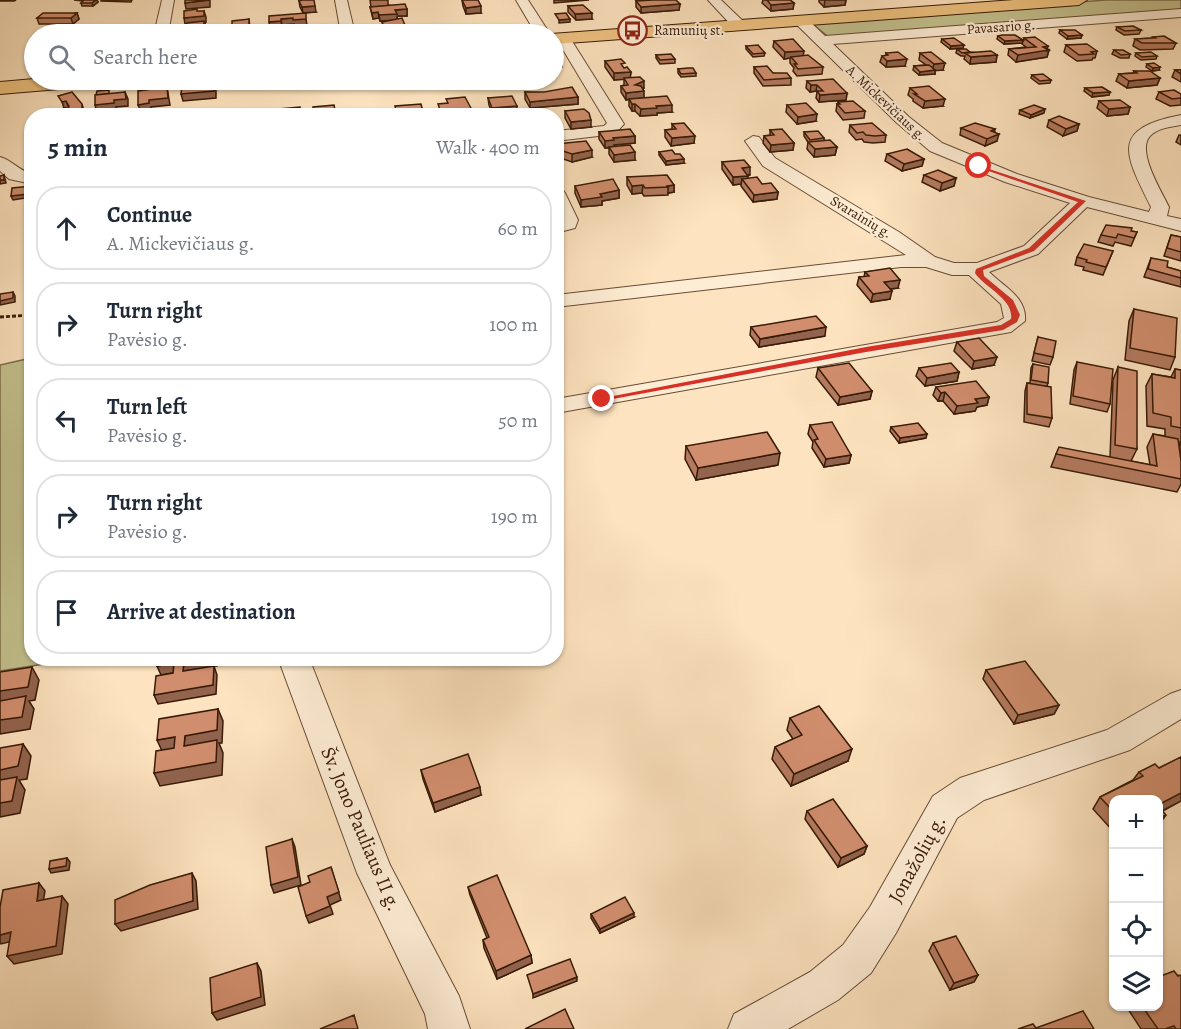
<!DOCTYPE html>
<meta charset="utf-8">
<style>
:root{--surface:#fff;--page:#f6f6f7;--text:#1f2937;--muted:#747a83;--line:#e0e1e3}
body{margin:0;font-family:Alegreya,serif;background:var(--page);color:var(--text)}
.controls{position:absolute;right:18px;bottom:18px;display:grid;overflow:hidden;border-radius:12px;box-shadow:0 2px 4px #0004}
.controls button{width:54px;height:54px;display:grid;place-items:center;padding:0;border:0;border-bottom:2px solid var(--line);background:var(--surface);color:var(--text);font:30px sans-serif}
.stop{position:absolute;width:18px;height:18px;margin:-14px;border:4px solid #d93025;border-radius:50%;background:#fff}
.stop.end{background:#d93025;border-color:#fff;box-shadow:0 2px 6px #0008}
.list{margin:0;padding:0;list-style:none}
h2{display:flex;justify-content:space-between;align-items:center;height:78px;margin:0;padding:0 24px;font-size:26px}
h2 small{font-size:20px;font-weight:400;color:var(--muted)}
.list li{display:grid;grid-template-columns:39px 1fr auto;gap:18px;align-items:center;box-sizing:border-box;height:84px;margin:0 12px 12px;padding:0 12px;border:2px solid var(--line);border-radius:24px}
.list b{display:block;font-size:22px;white-space:nowrap}
.list p{margin:0;font-size:20px;white-space:nowrap;color:var(--muted)}
.list em{font-size:20px;font-style:normal;color:var(--muted)}
.icon{flex:none;width:33px;height:33px;fill:none;stroke:currentColor;stroke-width:2;stroke-linecap:round;stroke-linejoin:round}
.map{position:relative;flex:none;width:1181px;height:1029px;overflow:hidden}
.search{position:absolute;background:var(--surface);box-shadow:0 2px 4px #0004;left:24px;top:24px;width:540px;height:66px;display:flex;align-items:center;gap:15px;box-sizing:border-box;padding:0 21px;border-radius:33px;color:var(--muted);font-size:22px}
.panel{position:absolute;background:var(--surface);box-shadow:0 2px 4px #0004;left:24px;top:108px;width:540px;height:558px;border-radius:24px}
.map>svg:first-child{display:block}
</style>
<div class="map">
<svg width="1181" height="1029" viewBox="0 0 1181 1029">
<rect width="100%" height="100%" fill="#fde3bf"/>
<filter id="stains"><feTurbulence type="fractalNoise" baseFrequency=".00333" numOctaves="4"/><feColorMatrix values="0 0 0 0 .2 0 0 0 0 .09 0 0 0 0 .02 0 0 0 .5 -.17"/></filter>
<radialGradient id="worn" r=".72"><stop offset=".6" stop-color="#630" stop-opacity="0"/><stop offset="1" stop-color="#630" stop-opacity=".3"/></radialGradient>
<g fill="#c4c28f" stroke="#7e6e4a" stroke-width="1.5">
<polygon points="1106,0 1181,0 1181,11 830,38 810,22"/>
<polygon points="31,358 32,658 76,659 0,671 0,365"/>
</g>
<g fill="none" stroke-linecap="round" stroke-linejoin="round">
<defs>
<g id="minor">
<polygon points="162,0 174,0 168,34 154,34"/>
<polygon points="335,0 347,0 355,34 341,34"/>
<polygon points="516,0 528,0 550,34 536,34"/>
<polygon points="708,0 721,0 744,22 746,25 744,28 734,28"/>
<path d="M1181 9V17L833 44 909 117 942 143 1017 174 1089 197 1149 212 1151 207C1125 154 1109 129 1181 115V125C1170 127 1158 128 1150 136 1136 151 1162 192 1169 207L1167 216 1181 219V231L1087 207 1038 254 989 272C1004 287 1027 297 1025 321L1011 332 556 413V399L997 322 1004 318 1001 304 969 275H952L926 267H901L556 307V295L906 255 763 166 745 141 753 136 759 137 775 158 899 232 935 257 954 263H977L1024 246 1070 203 1005 182 930 151 897 123 795 23 793 20 795 17H805L825 36Z"/>
<polygon points="563,34 570,38 624,124 615,134 556,141 556,131 604,126 607,123 556,38"/>
<path d="M0 157C12 160 19 171 32 174V184L9 179 0 171Z"/>
<polygon points="556,188 562,189 565,193 578,220 575,228 556,233 556,221 560,220 556,214"/>
<polygon points="278,658 309,658 390,865 459,996 470,1029 428,1029 425,1014 357,873"/>
<polygon points="1181,690 1181,719 1130,750 984,800 957,818 896,933 871,973 838,1000 788,1029 728,1029 734,1014 810,972 843,945 870,907 933,796 960,778 1107,730 1170,694"/>
</g>
<g id="major">
<polygon points="1014,0 1087,0 1079,5 554,44 554,34 551,34"/>
<polygon points="34,79 104,80 102,84 95,86 0,94 0,82"/>
</g>
</defs>
<use href="#minor" stroke="#694c34" stroke-width="2"/>
<use href="#major" stroke="#381a06" stroke-width="2"/>
<polyline stroke="#381a06" stroke-width="3" stroke-dasharray="4 2" stroke-linecap="butt" points="0,317 32,315"/>
<use href="#minor" fill="#feedd5" fill-rule="evenodd"/>
<use href="#major" fill="#eec280" fill-rule="evenodd"/>
</g>
<g fill="#b47a5f" stroke="#381a06" stroke-width="1.5">
<polygon points="0,0 16,0 14,1 0,1"/>
<polygon points="74,0 97,0 98,2 93,6 82,6 81,3 83,1"/>
<polygon points="101,0 132,0 131,2 101,1"/>
<polygon points="370,0 388,0 388,5 407,9 407,16 397,16 397,19 406,31 385,33 382,22 390,21 380,21 379,18 373,19 370,7 371,7"/>
<polygon points="462,0 481,13 466,14 463,6"/>
<polygon points="763,0 790,0 794,3 793,9 771,11 762,3"/>
<polygon points="819,0 846,0 845,5 824,7 819,2"/>
<polygon points="299,1 316,12 303,13 300,7"/>
<polygon points="636,1 680,4 679,10 641,13 636,7"/>
<polygon points="568,6 592,19 576,20 568,12"/>
<polygon points="77,13 79,19 73,24 39,24 37,18"/>
<polygon points="1117,27 1141,30 1139,34 1124,35 1116,30"/>
<polygon points="1060,30 1082,35 1081,38 1067,39 1059,33"/>
<polygon points="998,36 1023,40 1022,43 1004,44 997,39"/>
<polygon points="1153,37 1176,43 1173,49 1140,50 1133,46 1135,39 1152,38"/>
<polygon points="1024,38 1049,50 1047,57 1016,62 1008,55 1009,49 1026,47 1022,44"/>
<polygon points="942,39 963,48 950,49 941,42"/>
<polygon points="774,41 804,56 823,67 822,74 797,76 793,71 794,68 790,63 790,58 784,59 773,47"/>
<polygon points="1066,45 1097,51 1095,58 1093,58 1092,60 1077,61 1064,52"/>
<polygon points="746,46 765,53 764,56 753,57 746,49"/>
<polygon points="957,49 970,52 997,55 996,62 970,64 964,59 965,56 961,56 956,53"/>
<polygon points="1114,50 1130,54 1129,58 1120,58 1112,54"/>
<polygon points="886,53 905,66 886,67 880,62 882,56 886,56"/>
<polygon points="920,53 943,70 935,70 935,74 919,75 913,70 914,66 926,65 919,60"/>
<polygon points="1136,53 1157,56 1156,59 1141,60 1135,56"/>
<polygon points="656,55 675,59 675,63 660,64 656,58"/>
<polygon points="605,61 624,68 631,72 630,78 644,88 643,89 644,98 672,112 657,113 657,115 640,116 635,111 632,111 629,106 629,99 626,100 621,92 621,86 624,85 624,79 614,80 605,67"/>
<polygon points="1147,64 1159,70 1152,71 1146,67"/>
<polygon points="754,67 773,73 791,78 791,85 763,86 754,73"/>
<polygon points="678,69 696,73 696,76 681,77 678,73"/>
<polygon points="1175,70 1181,70 1181,82 1172,77"/>
<polygon points="1134,71 1160,78 1157,85 1127,88 1116,81 1119,74 1133,73"/>
<polygon points="1032,75 1051,80 1050,83 1039,84 1031,78"/>
<polygon points="807,81 847,93 846,100 819,102 816,98 817,92 816,91 810,92 806,88"/>
<polygon points="910,88 943,106 923,108 913,101 913,99 908,95"/>
<polygon points="1085,88 1110,92 1109,95 1092,97 1084,91"/>
<polygon points="525,92 578,97 578,104 530,108 525,99"/>
<polygon points="1159,92 1181,94 1181,105 1170,106 1156,99"/>
<polygon points="488,98 517,113 493,115 489,105"/>
<polygon points="1099,101 1130,107 1128,114 1107,116 1097,108"/>
<polygon points="838,102 865,111 864,118 843,120 836,111 837,104 838,104"/>
<polygon points="787,105 816,121 797,124 786,112"/>
<polygon points="1020,110 1044,113 1030,118 1019,114"/>
<polygon points="565,111 591,127 571,129 565,118"/>
<polygon points="1049,120 1079,124 1077,131 1063,136 1047,127"/>
<polygon points="672,124 694,143 671,146 665,137 665,130 672,129"/>
<polygon points="850,125 886,135 885,142 873,143 864,142 862,139 856,140 849,132"/>
<polygon points="961,128 995,132 997,141 985,146 960,135"/>
<polygon points="770,130 794,143 793,150 770,152 763,143 764,136 770,135"/>
<polygon points="599,132 635,136 635,143 614,145 614,147 635,160 614,162 609,154 609,148 605,148 599,139"/>
<polygon points="804,132 824,138 824,140 837,147 835,155 814,157 807,149 808,142 804,136"/>
<polygon points="1179,135 1181,135 1181,145 1176,142"/>
<polygon points="556,144 592,157 572,162 563,159"/>
<polygon points="659,152 684,163 666,165 659,155"/>
<polygon points="887,154 924,159 922,166 902,171 885,161"/>
<polygon points="722,162 750,175 747,175 747,178 778,192 777,199 753,202 741,186 741,184 733,185 722,169"/>
<polygon points="924,175 956,178 954,186 940,191 922,182"/>
<polygon points="627,177 674,185 674,192 668,193 668,195 644,196 642,193 632,194 627,185"/>
<polygon points="575,186 619,190 619,198 602,201 602,205 581,207 575,193"/>
<polygon points="1131,231 1137,232 1131,246 1115,242 1113,246 1098,242 1101,235"/>
<polygon points="1171,235 1181,237 1181,261 1164,256"/>
<polygon points="1113,251 1103,275 1083,270 1084,267 1075,265 1077,257"/>
<polygon points="1151,258 1167,267 1181,271 1181,287 1144,277"/>
<polygon points="865,272 898,288 890,289 890,299 871,302 857,285 859,277 864,277"/>
<polygon points="1134,309 1175,357 1170,370 1125,360 1129,321"/>
<polygon points="751,327 825,336 759,347 750,335"/>
<polygon points="1038,337 1053,357 1050,365 1032,361"/>
<polygon points="957,342 994,365 972,369 954,351"/>
<polygon points="1077,362 1110,404 1107,412 1070,404 1074,370"/>
<polygon points="1033,364 1048,383 1047,386 1052,418 1049,427 1024,422 1025,391 1027,383 1030,383 1031,368"/>
<polygon points="1118,367 1137,449 1131,461 1150,465 1147,447 1153,434 1165,436 1165,429 1147,426 1146,386 1152,374 1171,377 1175,369 1181,370 1181,442 1178,442 1179,446 1181,442 1181,484 1177,492 1051,467 1056,454 1110,457 1113,380"/>
<polygon points="818,368 872,391 870,399 838,405 816,377"/>
<polygon points="919,368 959,372 957,381 925,386 916,376"/>
<polygon points="936,387 989,397 987,405 977,407 975,411 954,414 943,401 938,401 933,395"/>
<polygon points="810,425 851,455 849,463 824,467 812,448 813,442 808,434"/>
<polygon points="891,427 926,438 899,443 890,431"/>
<polygon points="686,446 778,465 696,480 685,459"/>
<polygon points="986,670 1059,705 1054,714 1014,724 983,679"/>
<polygon points="790,718 848,761 791,786 772,759 775,747 793,739 787,730"/>
<polygon points="1181,757 1181,801 1163,811 1113,800 1113,831 1093,809 1100,797 1133,780 1139,772 1159,768"/>
<polygon points="421,770 481,795 435,812 423,779"/>
<polygon points="807,811 867,846 864,854 838,867 805,819"/>
<polygon points="468,887 531,955 532,963 497,979 484,948 483,940 487,938 470,895"/>
<polygon points="591,914 634,917 600,933 591,918"/>
<polygon points="933,943 978,975 974,982 950,990 929,951"/>
<polygon points="1178,976 1181,1029 1141,1029 1126,1006 1158,1006"/>
</g>
<g fill="#92634d" stroke="#381a06" stroke-width="1.5">
<polygon points="96,0 97,0 98,2 93,6 92,3"/>
<polygon points="210,0 210,7 186,9 185,3"/>
<polygon points="554,0 589,0 554,3"/>
<polygon points="825,0 846,0 845,5 824,7"/>
<polygon points="794,3 793,9 771,11 771,5"/>
<polygon points="680,4 679,10 641,13 641,7"/>
<polygon points="315,6 316,12 303,13 302,7"/>
<polygon points="481,6 481,13 466,14 466,8"/>
<polygon points="407,9 407,16 397,16 397,20 380,21 379,15 395,10"/>
<polygon points="204,11 206,17 206,22 205,22 206,28 206,34 187,34 187,32 204,22 185,24 184,18 199,16"/>
<polygon points="378,12 379,18 373,19 372,13"/>
<polygon points="77,13 79,19 73,24 71,18"/>
<polygon points="592,13 592,19 576,20 575,14"/>
<polygon points="293,18 306,19 307,25 294,26 294,24 282,25 281,19"/>
<polygon points="249,19 250,28 233,30 232,26"/>
<polygon points="570,19 570,22 559,23 559,20"/>
<polygon points="281,21 282,27 270,28 269,22"/>
<polygon points="405,25 406,31 385,33 384,27"/>
<polygon points="1082,35 1081,38 1067,39 1068,36"/>
<polygon points="1023,40 1022,43 1004,44 1005,41"/>
<polygon points="964,45 963,48 950,49 951,46"/>
<polygon points="1048,46 1047,51 1049,50 1047,57 1016,62 1018,55 1043,47"/>
<polygon points="804,51 803,57 791,57 790,58 784,59 785,52"/>
<polygon points="997,55 996,62 970,64 971,57"/>
<polygon points="907,59 905,66 886,67 887,61"/>
<polygon points="562,61 562,67 554,68 554,62"/>
<polygon points="945,63 943,70 932,71 934,64"/>
<polygon points="1160,67 1159,70 1152,71 1153,68"/>
<polygon points="935,70 935,74 919,75 920,72"/>
<polygon points="631,72 630,79 614,80 614,73"/>
<polygon points="1160,78 1157,85 1127,88 1129,81"/>
<polygon points="330,80 345,80 346,85 318,88 317,81"/>
<polygon points="644,81 644,88 635,91 635,85"/>
<polygon points="214,82 216,89 216,98 183,101 181,94"/>
<polygon points="811,85 817,85 816,91 810,92"/>
<polygon points="167,87 170,105 151,107 151,110 141,112 138,105 149,100"/>
<polygon points="644,91 644,98 626,100 626,93"/>
<polygon points="125,92 128,99 128,106 116,107 117,110 97,112 95,105 114,100"/>
<polygon points="1110,92 1109,95 1092,97 1093,93"/>
<polygon points="847,93 846,100 819,102 820,95"/>
<polygon points="578,97 578,104 530,108 530,102"/>
<polygon points="945,99 943,106 923,108 925,101"/>
<polygon points="66,101 69,108 64,108 62,102"/>
<polygon points="82,104 84,111 84,116 80,116"/>
<rect x="632" y="104" width="3" height="7"/>
<polygon points="672,105 672,112 657,113 657,115 640,116 641,109 656,106"/>
<polygon points="517,106 517,113 493,115 492,108"/>
<polygon points="1130,107 1128,114 1107,116 1109,109"/>
<polygon points="1045,109 1044,113 1030,118 1031,115"/>
<polygon points="472,110 472,116 441,116 441,113"/>
<polygon points="817,114 816,121 797,124 798,117"/>
<polygon points="591,120 591,127 571,129 571,122"/>
<polygon points="1079,124 1077,131 1063,136 1066,129"/>
<polygon points="995,129 994,136 999,134 997,141 985,146 987,139 991,131"/>
<polygon points="635,136 635,143 614,145 614,147 605,148 605,141 613,138"/>
<polygon points="695,136 694,143 671,146 672,138"/>
<polygon points="794,143 793,150 770,152 771,145"/>
<polygon points="837,147 835,155 814,157 815,149"/>
<polygon points="592,150 592,157 572,162 572,154"/>
<polygon points="563,151 563,159 556,159 556,152"/>
<polygon points="635,152 635,160 614,162 614,155"/>
<polygon points="684,159 684,163 666,165 666,161"/>
<polygon points="924,159 922,166 902,171 904,164"/>
<polygon points="750,167 750,175 741,175 742,168"/>
<polygon points="4,175 6,183 0,184 0,180"/>
<polygon points="748,176 747,183 742,179 741,184 733,185 733,177"/>
<polygon points="956,178 954,186 940,191 942,183"/>
<polygon points="643,185 642,193 632,194 632,186"/>
<polygon points="674,185 674,192 668,193 668,187 667,186"/>
<polygon points="619,190 619,198 602,201 602,205 581,207 581,200 600,194"/>
<polygon points="32,191 31,197 13,200 11,196"/>
<polygon points="778,192 777,199 753,202 754,195"/>
<polygon points="900,280 898,288 882,290 884,282"/>
<polygon points="892,291 890,299 871,302 873,294"/>
<polygon points="13,292 15,296 15,302 0,305 0,301"/>
<polygon points="826,327 825,336 759,347 760,339"/>
<polygon points="997,357 994,365 972,369 974,361"/>
<polygon points="959,372 957,381 925,386 927,378"/>
<polygon points="872,391 870,399 838,405 840,397"/>
<polygon points="945,392 943,401 938,401 941,393"/>
<polygon points="989,397 987,405 977,407 975,411 954,414 957,406 975,399"/>
<polygon points="927,434 926,438 899,443 900,438"/>
<polygon points="780,453 778,465 696,480 698,468"/>
<polygon points="851,455 849,463 824,467 826,459"/>
<polygon points="206,658 217,658 217,666 214,666 217,675 216,694 158,704 154,695 183,671 184,662"/>
<polygon points="174,663 178,672 161,675 157,666"/>
<polygon points="32,667 39,680 35,700 29,701 34,709 30,729 0,734 0,691"/>
<polygon points="1059,705 1054,714 1014,724 1018,715"/>
<polygon points="218,709 223,721 222,743 219,743 223,753 222,775 160,786 154,773 184,746 185,736"/>
<polygon points="175,737 181,750 163,753 157,740"/>
<polygon points="23,744 31,756 27,779 19,780 25,790 20,813 0,817 0,770"/>
<polygon points="852,749 848,761 791,786 794,774"/>
<polygon points="480,787 481,795 435,812 433,803"/>
<polygon points="1181,793 1181,801 1158,813 1158,805"/>
<polygon points="1166,815 1158,826 1158,819"/>
<polygon points="292,839 295,847 301,885 274,893 271,885"/>
<polygon points="867,846 864,854 838,867 841,858"/>
<polygon points="67,858 70,862 69,870 51,873 49,869"/>
<polygon points="331,867 341,900 330,905 333,914 309,923 306,916 327,897"/>
<polygon points="192,873 196,881 198,909 121,931 115,924"/>
<polygon points="39,883 45,891 42,909 37,901"/>
<polygon points="62,896 68,904 62,954 14,964 7,956"/>
<polygon points="634,913 634,917 600,933 600,929"/>
<polygon points="11,932 17,940 1,944 0,942 0,935"/>
<polygon points="531,955 532,963 497,979 496,971"/>
<polygon points="257,963 261,971 265,1005 217,1020 212,1013"/>
<polygon points="978,975 974,982 950,990 954,983"/>
<polygon points="577,977 577,981 533,998 533,994"/>
</g>
<g fill="#d18e6e" stroke="#381a06" stroke-width="1.5">
<polygon points="84,0 96,0 92,3 81,3"/>
<polygon points="185,0 208,0 185,3"/>
<polygon points="302,0 314,0 315,6 302,7 299,1"/>
<polygon points="462,0 478,0 481,6 466,8"/>
<polygon points="653,0 676,0 680,4 641,7 636,1"/>
<polygon points="767,0 790,0 794,3 771,5"/>
<polygon points="405,4 407,9 395,10 397,14 379,15 378,12 372,13 370,7"/>
<polygon points="583,5 592,13 575,14 568,6"/>
<polygon points="197,9 197,11 204,11 204,16 184,18 184,11"/>
<polygon points="43,13 77,13 71,18 37,18"/>
<polygon points="306,13 306,19 293,20 293,18 281,19 281,21 269,22 269,16"/>
<polygon points="566,13 570,19 559,20 555,14"/>
<polygon points="402,18 405,25 384,27 382,22"/>
<polygon points="249,19 249,25 232,26 232,21"/>
<polygon points="204,21 204,31 187,32 187,23"/>
<polygon points="320,25 321,34 303,34 301,27"/>
<polygon points="1133,26 1141,30 1125,31 1117,27"/>
<polygon points="1060,30 1075,30 1082,35 1068,36"/>
<polygon points="271,32 271,34 257,34 257,33"/>
<polygon points="1002,35 1015,35 1023,40 1005,41 998,36"/>
<polygon points="1164,36 1176,43 1142,43 1135,39 1155,38 1153,37"/>
<polygon points="1035,37 1048,46 1043,47 1049,50 1018,55 1009,49 1036,47 1024,38"/>
<polygon points="954,38 964,45 951,46 942,39"/>
<polygon points="793,39 804,51 785,52 774,41"/>
<polygon points="1087,44 1097,51 1091,52 1094,54 1079,55 1066,45"/>
<polygon points="758,45 765,53 753,54 746,46"/>
<polygon points="957,49 966,49 970,52 962,53"/>
<polygon points="1114,50 1123,50 1130,54 1121,55"/>
<polygon points="991,51 997,55 971,57 965,53"/>
<polygon points="898,52 907,59 887,61 882,56 888,55 886,53"/>
<polygon points="931,52 945,63 934,64 920,53"/>
<polygon points="1151,52 1157,56 1142,57 1136,53"/>
<polygon points="554,54 557,54 562,61 554,62"/>
<polygon points="671,54 675,59 660,60 656,55"/>
<polygon points="808,55 823,67 798,69 794,64 797,64 791,57"/>
<polygon points="621,59 625,63 621,64 624,68 627,67 631,72 614,73 605,61"/>
<polygon points="1154,63 1160,67 1153,68 1147,64"/>
<polygon points="929,65 935,70 920,72 914,66"/>
<polygon points="767,66 773,73 787,73 791,78 764,80 754,67"/>
<polygon points="688,68 693,68 696,73 681,74 678,69"/>
<polygon points="1175,70 1181,70 1181,74"/>
<polygon points="1134,71 1150,71 1160,78 1129,81 1119,74 1137,73"/>
<polygon points="1043,74 1051,80 1040,81 1032,75"/>
<polygon points="640,77 644,81 635,85 641,86 644,91 626,93 621,86 628,85 624,78"/>
<polygon points="833,79 847,93 820,95 817,91 823,91 817,85 811,85 807,81"/>
<polygon points="214,82 214,91 181,94 182,85"/>
<polygon points="929,86 945,99 925,101 914,94 917,94 910,88"/>
<polygon points="167,87 168,98 149,100 149,103 138,105 138,91"/>
<polygon points="572,87 578,97 530,102 525,92 544,92"/>
<polygon points="1102,87 1110,92 1093,93 1085,88"/>
<polygon points="109,90 109,94 96,95 97,91"/>
<polygon points="1174,90 1181,94 1181,98 1172,99 1159,92"/>
<polygon points="72,92 82,104 82,115 66,116 69,106 66,101 62,102 58,96"/>
<polygon points="125,92 126,99 114,100 114,103 95,105 95,95"/>
<polygon points="512,96 517,106 492,108 488,98"/>
<polygon points="667,96 672,105 656,106 657,108 641,109 635,104 632,104 629,99"/>
<polygon points="465,97 472,110 441,113 438,104 448,103 446,99"/>
<polygon points="1120,100 1130,107 1109,109 1099,101"/>
<polygon points="853,101 865,111 845,113 837,104 840,104 838,102"/>
<polygon points="806,103 817,114 798,117 787,105"/>
<polygon points="421,104 424,116 393,116 392,111 396,111 395,106"/>
<polygon points="334,105 336,115 314,116 313,107"/>
<polygon points="1034,105 1045,109 1031,115 1020,110"/>
<polygon points="300,107 301,116 279,116 279,109"/>
<polygon points="584,109 589,113 591,120 571,122 565,111"/>
<polygon points="243,112 243,116 228,116 228,114"/>
<polygon points="1059,116 1079,124 1066,129 1049,120"/>
<polygon points="684,123 695,136 672,138 665,130 676,129 672,124"/>
<polygon points="872,123 886,135 875,136 866,135 863,132 857,133 850,125"/>
<polygon points="975,123 995,129 991,131 999,134 987,139 961,128"/>
<polygon points="630,129 635,136 613,138 614,140 605,141 599,132"/>
<polygon points="782,129 794,143 771,145 764,136 774,135 770,130"/>
<polygon points="818,131 824,138 810,140 804,132"/>
<polygon points="830,140 837,147 815,149 808,142"/>
<polygon points="586,141 592,150 572,154 563,151 556,152 556,144"/>
<polygon points="630,145 635,152 614,155 609,147"/>
<polygon points="907,149 924,159 904,164 887,154"/>
<polygon points="672,150 675,154 680,154 684,159 666,161 659,152"/>
<polygon points="744,160 750,167 742,168 748,176 733,177 722,162"/>
<polygon points="938,170 956,178 942,183 924,175"/>
<polygon points="4,175 4,180 0,180 0,176"/>
<polygon points="667,175 674,185 667,186 668,187 645,188 643,185 632,186 627,177"/>
<polygon points="757,177 762,184 771,183 778,192 754,195 742,179"/>
<polygon points="613,179 619,190 600,194 602,197 581,200 575,186"/>
<polygon points="32,186 32,191 30,191 29,194 11,196 12,188"/>
<polygon points="1106,225 1132,228 1131,231 1137,232 1134,238 1118,234 1116,238 1101,235"/>
<polygon points="1171,235 1181,237 1181,252 1167,248"/>
<polygon points="1084,244 1113,251 1106,267 1086,262 1087,260 1077,257"/>
<polygon points="1151,258 1168,261 1167,267 1181,271 1181,278 1148,269"/>
<polygon points="890,268 900,280 884,282 892,291 873,294 859,277 869,276 865,272"/>
<polygon points="13,292 13,298 0,301 0,294"/>
<polygon points="1134,309 1177,318 1175,357 1130,348"/>
<polygon points="816,316 826,327 760,339 751,327"/>
<polygon points="1038,337 1056,341 1053,357 1034,353"/>
<polygon points="979,338 997,357 974,361 957,342"/>
<polygon points="1077,362 1113,369 1110,404 1073,396"/>
<polygon points="849,363 872,391 840,397 818,368"/>
<polygon points="951,363 959,372 927,378 919,368"/>
<polygon points="1033,364 1049,367 1048,383 1031,380"/>
<polygon points="1118,367 1137,371 1137,449 1115,445"/>
<polygon points="1175,369 1181,370 1181,428 1171,426 1171,417 1153,413 1152,374 1175,378"/>
<polygon points="976,381 989,397 975,399 978,403 957,406 945,392 941,393 936,387"/>
<polygon points="1027,383 1051,387 1052,418 1027,414"/>
<polygon points="832,422 851,455 826,459 814,440 818,439 810,425"/>
<polygon points="918,423 927,434 900,438 891,427"/>
<polygon points="767,432 780,453 698,468 686,446"/>
<polygon points="1153,434 1178,439 1181,461 1181,479 1056,454 1059,447 1157,466"/>
<polygon points="158,658 206,658 184,662 183,671 214,666 213,685 154,695 156,676 173,673 174,663 157,666"/>
<polygon points="1025,661 1059,705 1018,715 986,670"/>
<polygon points="32,667 28,687 0,691 0,672"/>
<polygon points="26,696 22,717 0,720 0,701"/>
<polygon points="819,706 852,749 794,774 775,747 802,735 790,718"/>
<polygon points="218,709 217,730 185,736 184,746 217,740 216,762 154,773 156,751 174,748 175,737 157,740 159,719"/>
<polygon points="23,744 18,766 0,770 0,748"/>
<polygon points="468,754 480,787 433,803 421,770"/>
<polygon points="1181,757 1181,793 1158,805 1158,800 1113,800 1113,811 1100,797 1143,776 1139,772 1155,764 1159,768"/>
<polygon points="17,777 12,801 0,803 0,780"/>
<polygon points="833,799 867,846 841,858 807,811"/>
<polygon points="1158,806 1166,815 1158,819"/>
<polygon points="292,839 298,877 271,885 266,847"/>
<polygon points="67,858 66,866 49,869 50,861"/>
<polygon points="331,867 339,892 327,897 330,906 306,916 298,887 310,882 308,876"/>
<polygon points="192,873 193,901 115,924 115,900 150,885"/>
<polygon points="497,875 531,955 496,971 483,940 489,937 468,887"/>
<polygon points="39,883 37,901 62,896 56,946 7,956 11,932 0,935 0,907 3,890"/>
<polygon points="625,897 634,913 600,929 591,914"/>
<polygon points="956,936 978,975 954,983 933,943"/>
<polygon points="570,959 577,977 533,994 527,975"/>
<polygon points="257,963 261,997 212,1013 210,978"/>
<polygon points="1174,971 1178,976 1181,975 1181,1029 1176,1029 1174,1026 1165,1029 1158,1029 1142,1006 1158,1006 1158,977"/>
<polygon points="565,1009 574,1029 525,1029"/>
<polygon points="1083,1011 1094,1029 1018,1029 1033,1024 1036,1028"/>
<polygon points="354,1015 358,1029 320,1029"/>
</g>
<path fill="#d93025" d="M977 165 1086 201 1034 251 983 270 984 276 1013 300 1020 315 1017 322 1003 330 866 352 602 401 598 399 866 347 1001 325 1011 319C1014 299 985 288 975 273L976 269 1029 248 1078 202 977 167Z"/>
<defs>
<symbol id="bus-ring" viewBox="-11 -11 22 22"><circle r="9.5" fill="#feedd5" stroke="#8f2418" stroke-width="1.5"/><path d="M-5-6H5V4H4V6H2V4H-2V6H-4V4H-5ZM-3.5-4V0h7V-4ZM-3.5 1.2v1.5H-2V1.2ZM2 1.2v1.5H3.5V1.2Z" fill="#8f2418"/></symbol>
</defs>
<g fill-rule="evenodd">
<use href="#bus-ring" x="616" y="14" width="33" height="33"/>
</g>
<g text-anchor="middle" dominant-baseline="central" stroke-width="4.5" stroke-linejoin="round" paint-order="stroke">
<g font-size="14" fill="#381a06" stroke="#feedd5">
<text transform="translate(1001 27) rotate(-4)">Pavasario g.</text>
<text transform="translate(886 103) rotate(43)">A. Mickevičiaus g.</text>
<text transform="translate(861 217) rotate(31)">Svarainių g.</text>
</g>
<g font-size="14" fill="#381a06" stroke="#feedd5" text-anchor="start">
<text x="654" y="30">Ramunių st.</text>
</g>
<g font-size="20" fill="#381a06" stroke="#feedd5">
<text transform="translate(361 829) rotate(67)">Šv. Jono Pauliaus II g.</text>
<text transform="translate(917 859) rotate(-61)">Jonažolių g.</text>
</g>
</g>
<rect width="100%" height="100%" filter="url(#stains)"/>
<rect width="100%" height="100%" fill="url(#worn)"/>
</svg>
<div class="controls">
<button>+</button>
<button>−</button>
<button><svg class="icon" aria-label="locate" viewBox="0 0 24 24"><circle cx="12" cy="12" r="6"/><path d="M12 2v4M12 18v4M2 12h4M18 12h4"/></svg></button>
<button><svg class="icon" aria-label="layers" viewBox="0 0 24 24"><path d="M12 4l9 5-9 5-9-5zM3 14l9 5 9-5"/></svg></button>
</div>
<div class="stop" style="left:979px;top:166px"></div>
<div class="stop end" style="left:602px;top:399px"></div>
<div class="search"><svg class="icon" aria-label="search" viewBox="0 0 24 24"><circle cx="10" cy="10" r="6"/><path d="M15 15l6 6"/></svg>Search here</div>
<section class="panel">
<h2>5 min<small>Walk · 400 m</small></h2>
<ul class="list">
<li><svg class="icon" aria-label="ahead" viewBox="0 0 24 24"><path d="M12 20V5M6 11l6-6 6 6"/></svg><div><b>Continue</b><p>A. Mickevičiaus g.</p></div><em>60 m</em></li>
<li><svg class="icon" aria-label="right" viewBox="0 0 24 24"><path d="M7 20v-9h11M14 6l5 5-5 5"/></svg><div><b>Turn right</b><p>Pavėsio g.</p></div><em>100 m</em></li>
<li><svg class="icon" aria-label="left" viewBox="0 0 24 24"><path d="M17 20v-9H6M10 6l-5 5 5 5"/></svg><div><b>Turn left</b><p>Pavėsio g.</p></div><em>50 m</em></li>
<li><svg class="icon" aria-label="right" viewBox="0 0 24 24"><path d="M7 20v-9h11M14 6l5 5-5 5"/></svg><div><b>Turn right</b><p>Pavėsio g.</p></div><em>190 m</em></li>
<li><svg class="icon" aria-label="arrive" viewBox="0 0 24 24"><path d="M6 21V4h12l-3 4 3 4H6"/></svg><div><b>Arrive at destination</b></div></li>
</ul>
</section>
</div>
